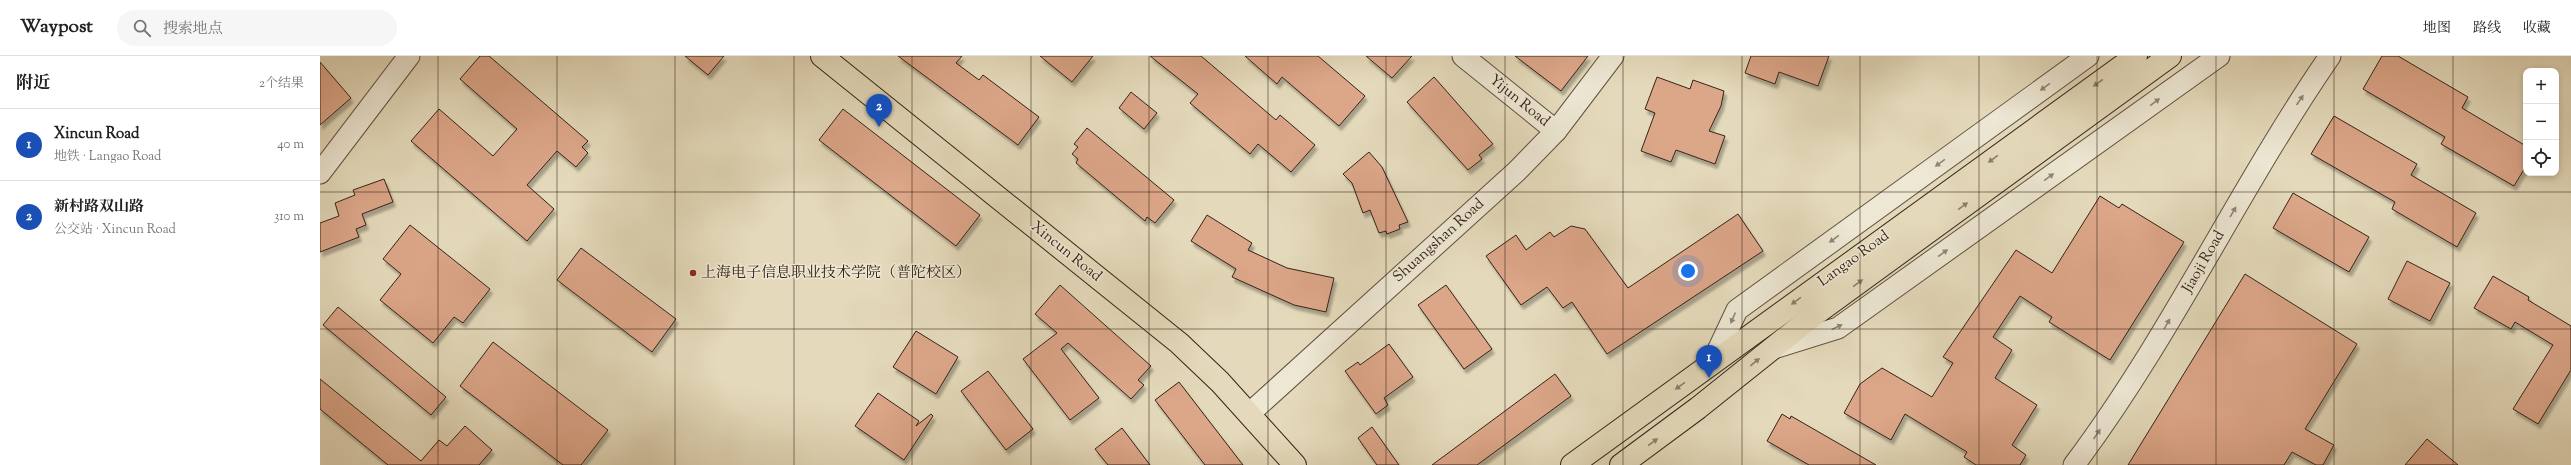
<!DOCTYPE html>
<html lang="zh">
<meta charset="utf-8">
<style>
:root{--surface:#fff;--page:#f6f6f6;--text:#222;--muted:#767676;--line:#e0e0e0;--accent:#2563eb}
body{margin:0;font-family:"Sorts Mill Goudy","Noto Serif SC",serif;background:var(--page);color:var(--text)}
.controls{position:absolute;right:12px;top:12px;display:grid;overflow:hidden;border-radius:8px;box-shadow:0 2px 6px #0003}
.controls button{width:36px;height:36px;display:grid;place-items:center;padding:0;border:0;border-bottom:1px solid var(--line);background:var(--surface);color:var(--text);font:20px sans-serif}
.you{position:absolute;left:1368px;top:215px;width:14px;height:14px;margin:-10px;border:3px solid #fff;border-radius:50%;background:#1a73e8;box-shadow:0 0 0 6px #1a73e833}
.badge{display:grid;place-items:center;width:26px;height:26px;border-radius:50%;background:var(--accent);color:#fff;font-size:13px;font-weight:700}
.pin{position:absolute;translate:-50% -33px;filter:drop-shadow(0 1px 2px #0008)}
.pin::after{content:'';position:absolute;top:21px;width:14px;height:12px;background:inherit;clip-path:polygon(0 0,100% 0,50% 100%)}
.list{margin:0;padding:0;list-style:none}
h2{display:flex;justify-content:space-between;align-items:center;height:52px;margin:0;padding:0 16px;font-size:17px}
h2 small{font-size:13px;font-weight:400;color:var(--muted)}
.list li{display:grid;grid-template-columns:26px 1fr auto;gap:12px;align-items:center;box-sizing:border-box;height:72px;padding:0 16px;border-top:1px solid var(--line)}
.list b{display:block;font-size:15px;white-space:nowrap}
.list p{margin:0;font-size:13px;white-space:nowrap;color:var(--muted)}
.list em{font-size:13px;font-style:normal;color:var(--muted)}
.icon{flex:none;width:22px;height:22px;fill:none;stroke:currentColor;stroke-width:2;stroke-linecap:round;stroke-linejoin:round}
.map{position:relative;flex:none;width:2251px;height:409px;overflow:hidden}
header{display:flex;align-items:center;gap:24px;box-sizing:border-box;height:56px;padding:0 20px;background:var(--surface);border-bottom:1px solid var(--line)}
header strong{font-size:19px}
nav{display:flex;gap:22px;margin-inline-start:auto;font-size:14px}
.search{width:280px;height:36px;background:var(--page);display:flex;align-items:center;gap:10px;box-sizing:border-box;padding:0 14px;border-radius:22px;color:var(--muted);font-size:15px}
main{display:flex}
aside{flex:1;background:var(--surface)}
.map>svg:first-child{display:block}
</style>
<header>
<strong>Waypost</strong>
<div class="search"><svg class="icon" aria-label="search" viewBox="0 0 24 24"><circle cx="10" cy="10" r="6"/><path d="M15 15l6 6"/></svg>搜索地点</div>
<nav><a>地图</a><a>路线</a><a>收藏</a></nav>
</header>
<main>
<aside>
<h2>附近<small>2个结果</small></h2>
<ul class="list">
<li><span class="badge" style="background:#1a4fb4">1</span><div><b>Xincun Road</b><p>地铁 · Langao Road</p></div><em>40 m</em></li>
<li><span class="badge" style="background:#1a4fb4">2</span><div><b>新村路双山路</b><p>公交站 · Xincun Road</p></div><em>310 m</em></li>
</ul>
</aside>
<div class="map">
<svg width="2251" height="409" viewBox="0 0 2251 409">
<defs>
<filter id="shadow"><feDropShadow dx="2.5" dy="4.5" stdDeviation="1" flood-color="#0004"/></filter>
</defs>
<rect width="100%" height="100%" fill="#e4dabb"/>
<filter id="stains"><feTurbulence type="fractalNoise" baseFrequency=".005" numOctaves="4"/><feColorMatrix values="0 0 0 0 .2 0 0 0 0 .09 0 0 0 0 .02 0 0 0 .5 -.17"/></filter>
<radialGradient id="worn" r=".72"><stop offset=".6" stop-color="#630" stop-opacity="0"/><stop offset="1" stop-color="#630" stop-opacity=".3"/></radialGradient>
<g fill="#dca689" stroke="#352318" filter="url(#shadow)">
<polygon points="160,0 169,0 268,85 262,91 268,97 256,111 237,95 207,129 234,153 207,185 91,85 119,53 173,100 197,73 140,23"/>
<polygon points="365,0 404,0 388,19"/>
<polygon points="578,0 642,0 636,7 659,24 663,19 719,61 698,89"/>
<polygon points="720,0 773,0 752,26"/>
<polygon points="830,0 881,0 956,64 960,59 995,89 971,116 938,88 930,98 870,47 878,38"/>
<polygon points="925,0 998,0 1045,40 1019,70 962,21 957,28"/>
<polygon points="1046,0 1092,0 1072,22"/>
<polygon points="1195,0 1268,0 1241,35"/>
<polygon points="1431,0 1509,0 1498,30 1459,16 1455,28 1425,17"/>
<polygon points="2062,0 2078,0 2148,41 2142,52 2206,90 2206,110 2194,130 2121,88 2125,81 2043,33"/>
<polygon points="0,6 31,42 0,69"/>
<polygon points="1114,21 1173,88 1159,99 1162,103 1148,114 1087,46"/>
<polygon points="1337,21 1370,33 1373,24 1404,35 1401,50 1389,75 1405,80 1395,108 1356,94 1351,106 1321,95 1335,57 1325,53"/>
<polygon points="811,36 837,57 824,73 799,52"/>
<polygon points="523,53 660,159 636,190 499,84"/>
<polygon points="2014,60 2097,108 2091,119 2156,157 2137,191 2072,153 2075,146 1991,98"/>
<polygon points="767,72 854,144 835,167 827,161 825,165 756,107 758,103 752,98 758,91 754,88"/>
<polygon points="1049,96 1062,111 1088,166 1079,169 1080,173 1067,178 1066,175 1059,177 1050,154 1043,157 1032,127 1023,118"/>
<polygon points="64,123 73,146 42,158 46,169 36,173 39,181 0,196 0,167 19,160 15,147 35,139 33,134"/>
<polygon points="1973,137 2049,181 2029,216 1953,172"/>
<polygon points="1780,140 1799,152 1802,148 1864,186 1790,304 1729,266 1732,261 1700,240 1673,281 1692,294 1675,322 1717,349 1692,389 1706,399 1700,409 1656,409 1644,401 1647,396 1585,358 1571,384 1524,357 1540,328 1562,312 1612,341 1633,307 1623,301 1696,194 1732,217"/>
<polygon points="1418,158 1443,195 1287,298 1252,246 1243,252 1227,231 1201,249 1166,200 1196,179 1206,194 1230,176 1234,181 1251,170 1265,173 1308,232"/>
<polygon points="887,159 932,187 928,194 967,212 1014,222 1006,256 974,249 912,221 916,213 871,185"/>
<polygon points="90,169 170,233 143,267 134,261 113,287 60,244 81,218 63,203"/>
<polygon points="261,192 356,263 332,296 237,224"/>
<polygon points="2087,205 2130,227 2110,265 2068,243"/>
<polygon points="1925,218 2037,288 1985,373 2014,389 2003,409 1996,409 1972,396 1964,409 1808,409"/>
<polygon points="2173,220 2209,241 2208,244 2251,270 2251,314 2218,368 2193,353 2233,289 2195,266 2191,273 2154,252"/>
<polygon points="740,229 831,310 818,324 824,329 811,343 748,287 741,293 779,342 750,364 703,303 737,277 715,258"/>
<polygon points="1126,229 1172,293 1144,313 1098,249"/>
<polygon points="18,251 126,341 111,359 3,269"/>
<polygon points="596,275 638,301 616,338 573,311"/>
<polygon points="173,286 288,374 261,409 243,409 140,330"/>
<polygon points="1069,288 1093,321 1064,342 1068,349 1056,358 1025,315 1038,306 1040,309"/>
<polygon points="668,315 713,373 686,394 641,335"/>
<polygon points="1235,318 1251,340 1157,409 1112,409"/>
<polygon points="0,323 101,405 119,384 127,390 145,370 172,394 159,409 68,409 0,353"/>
<polygon points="859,326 923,409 885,409 835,344"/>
<polygon points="558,337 599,365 596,370 611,358 613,360 584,404 535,370"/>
<polygon points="1462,358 1470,363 1471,360 1556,409 1489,409 1447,385"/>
<polygon points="1052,371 1079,409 1057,409 1038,382"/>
<polygon points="802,372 830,409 788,409 775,393"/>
<polygon points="2107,383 2138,409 2085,409"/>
</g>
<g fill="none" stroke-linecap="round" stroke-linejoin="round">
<defs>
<g id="minor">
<polyline points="1143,0 1236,75"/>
<polyline points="0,117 89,0"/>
<polyline points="1454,292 1518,272 1899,0"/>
<polyline points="1393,305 1417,254 1768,0"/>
<polyline points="930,357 1197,115 1236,75 1293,0"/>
<path d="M1754 409C1851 280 1919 132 2010 0"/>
</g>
<g id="major">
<polyline points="502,0 859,287 900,326 975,409"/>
<polyline points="1252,409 1816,0"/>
<polyline points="1301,409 1378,352 1498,256 1850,0"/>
</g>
</defs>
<use href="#minor" stroke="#615141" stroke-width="23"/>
<use href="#major" stroke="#352318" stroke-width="24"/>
<use href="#minor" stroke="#ede7d3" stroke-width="21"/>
<use href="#major" stroke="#e4dabb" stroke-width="22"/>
</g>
<defs><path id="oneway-solid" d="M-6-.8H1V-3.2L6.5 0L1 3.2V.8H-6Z"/></defs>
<g fill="#8c7e6a">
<use href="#oneway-solid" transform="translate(1778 27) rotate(144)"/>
<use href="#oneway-solid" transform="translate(1673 103) rotate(144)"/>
<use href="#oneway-solid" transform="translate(1643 150) rotate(-36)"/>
<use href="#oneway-solid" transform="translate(1538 227) rotate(-36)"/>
<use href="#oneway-solid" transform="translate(1476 245) rotate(144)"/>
<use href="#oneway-solid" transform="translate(1435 306) rotate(-39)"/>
<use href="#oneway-solid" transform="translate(1360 330) rotate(144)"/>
<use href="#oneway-solid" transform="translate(1333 386) rotate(-36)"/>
</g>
<g fill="#918576">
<use href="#oneway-solid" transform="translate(1725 31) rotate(144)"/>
<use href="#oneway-solid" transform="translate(1980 44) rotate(-56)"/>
<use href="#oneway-solid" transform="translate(1835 46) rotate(-36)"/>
<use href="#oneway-solid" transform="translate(1620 107) rotate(144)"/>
<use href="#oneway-solid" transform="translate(1729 121) rotate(-36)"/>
<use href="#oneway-solid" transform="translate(1913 156) rotate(-60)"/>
<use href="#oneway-solid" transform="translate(1514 183) rotate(144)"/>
<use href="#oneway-solid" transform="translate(1623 197) rotate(-36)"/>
<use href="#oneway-solid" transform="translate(1413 262) rotate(114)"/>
<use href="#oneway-solid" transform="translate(1847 268) rotate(-60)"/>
<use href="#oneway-solid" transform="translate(1517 271) rotate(-26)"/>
<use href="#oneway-solid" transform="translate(1777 378) rotate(-56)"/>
</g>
<path fill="none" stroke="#352318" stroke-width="1" stroke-opacity="0.55" d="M118 0V409M237 0V409M355 0V409M474 0V409M592 0V409M711 0V409M829 0V409M948 0V409M1066 0V409M1185 0V409M1303 0V409M1422 0V409M1540 0V409M1659 0V409M1777 0V409M1896 0V409M2014 0V409M2133 0V409M0 136H2251M0 273H2251"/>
<circle fill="#8f2418" stroke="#ede7d3" stroke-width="1.5" cx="373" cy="217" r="4"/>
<g text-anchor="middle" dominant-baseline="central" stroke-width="3" stroke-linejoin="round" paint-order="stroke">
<g font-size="15" fill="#352318" stroke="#ede7d3">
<text transform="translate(1199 45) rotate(39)">Yijun Road</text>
<text transform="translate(1119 185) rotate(-42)">Shuangshan Road</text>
<text transform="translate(746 196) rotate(39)">Xincun Road</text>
<text transform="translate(1534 203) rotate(-36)">Langao Road</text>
<text transform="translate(1884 206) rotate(-60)">Jiaoji Road</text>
</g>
<g font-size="15" fill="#352318" stroke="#ede7d3" text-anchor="start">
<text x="381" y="217">上海电子信息职业技术学院（普陀校区）</text>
</g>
</g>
<rect width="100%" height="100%" filter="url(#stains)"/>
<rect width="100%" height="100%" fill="url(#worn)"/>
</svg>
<div class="controls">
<button>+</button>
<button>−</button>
<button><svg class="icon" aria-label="locate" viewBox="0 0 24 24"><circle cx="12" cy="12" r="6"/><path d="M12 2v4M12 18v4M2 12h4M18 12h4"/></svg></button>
</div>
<div class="you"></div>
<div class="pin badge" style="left:1389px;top:322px;background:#1a4fb4">1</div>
<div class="pin badge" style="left:559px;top:71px;background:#1a4fb4">2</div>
</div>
</main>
